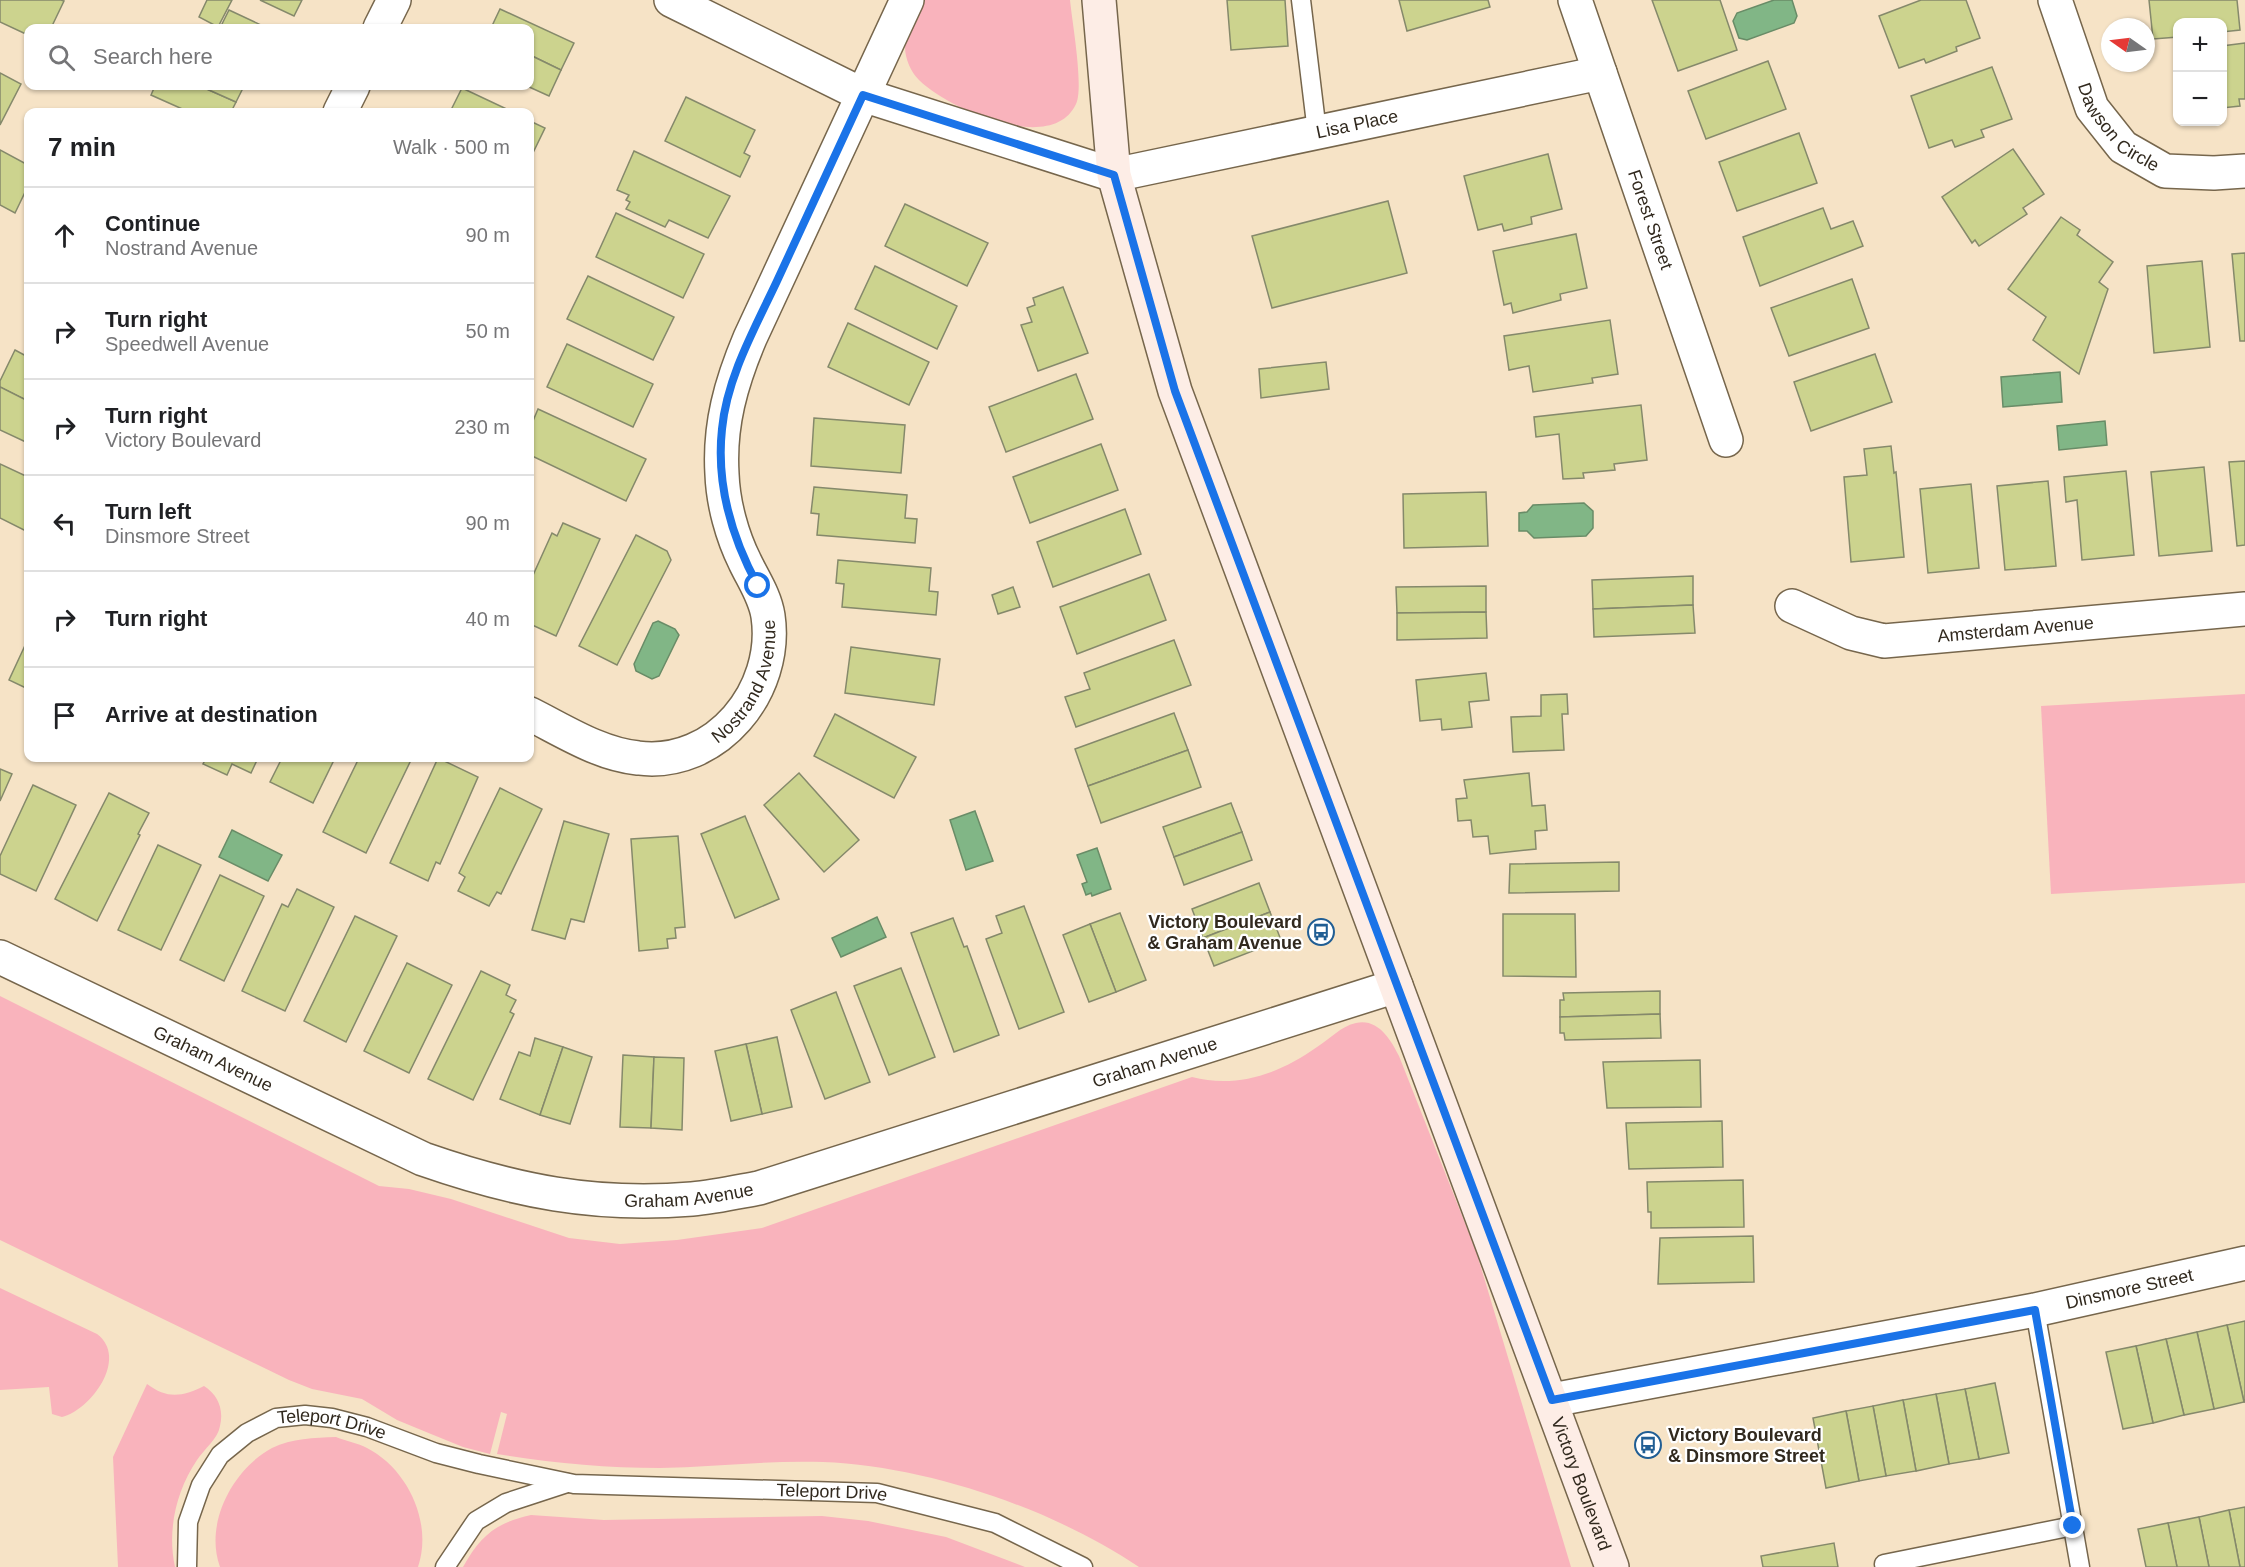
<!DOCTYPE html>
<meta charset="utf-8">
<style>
:root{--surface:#fff;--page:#f6f6f6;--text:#202124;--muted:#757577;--line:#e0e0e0}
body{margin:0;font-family:Helvetica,sans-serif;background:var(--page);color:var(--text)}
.controls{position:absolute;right:18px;top:18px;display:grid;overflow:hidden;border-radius:12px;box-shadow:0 2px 4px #0004}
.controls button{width:54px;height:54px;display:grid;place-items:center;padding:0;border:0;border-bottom:2px solid var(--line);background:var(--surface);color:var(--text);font:30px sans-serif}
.compass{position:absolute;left:2101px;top:18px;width:54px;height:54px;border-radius:50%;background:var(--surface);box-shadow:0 2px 4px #0004;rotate:284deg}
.stop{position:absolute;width:18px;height:18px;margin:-14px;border:4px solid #1a73e8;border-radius:50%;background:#fff}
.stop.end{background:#1a73e8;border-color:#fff;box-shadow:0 2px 6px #0008}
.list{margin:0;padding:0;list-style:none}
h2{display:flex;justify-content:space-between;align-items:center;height:78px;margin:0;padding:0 24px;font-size:26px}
h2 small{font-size:20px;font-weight:400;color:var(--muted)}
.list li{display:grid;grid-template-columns:39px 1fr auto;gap:18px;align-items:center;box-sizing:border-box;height:96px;padding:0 24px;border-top:2px solid var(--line)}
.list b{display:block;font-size:22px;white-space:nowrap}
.list p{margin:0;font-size:20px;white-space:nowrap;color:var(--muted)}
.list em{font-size:20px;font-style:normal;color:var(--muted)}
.icon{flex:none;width:33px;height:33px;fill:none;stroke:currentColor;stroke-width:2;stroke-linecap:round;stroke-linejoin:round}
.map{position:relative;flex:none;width:2245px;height:1567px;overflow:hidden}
.search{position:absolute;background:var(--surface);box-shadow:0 2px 4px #0004;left:24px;top:24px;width:510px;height:66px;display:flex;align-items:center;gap:15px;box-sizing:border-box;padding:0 21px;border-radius:12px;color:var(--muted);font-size:22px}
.panel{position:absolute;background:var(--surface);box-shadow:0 2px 4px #0004;left:24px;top:108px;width:510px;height:654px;border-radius:12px}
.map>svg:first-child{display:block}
</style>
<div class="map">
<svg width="2245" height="1567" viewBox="0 0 2245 1567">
<rect width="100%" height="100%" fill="#f6e3c6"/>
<g fill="#f9b3bc">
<path d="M921 0H1070C1072 21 1084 88 1076 104 1052 156 947 108 919 80 911 72 905 59 905 47 905 31 915 15 921 0Z"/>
<polygon points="2245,694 2245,883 2051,894 2041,706"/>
<path d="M0 996 379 1186 409 1189 451 1199 569 1238 620 1244 677 1240 762 1228 1192 1077C1237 1089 1281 1073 1317 1047 1330 1039 1341 1026 1356 1023 1378 1018 1391 1040 1399 1056L1476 1251 1571 1567H1139C1053 1509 927 1466 823 1462 769 1460 714 1467 660 1468 605 1468 550 1463 497 1454L507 1414 501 1412 490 1454 463 1447 431 1434 397 1420 362 1399 312 1389 289 1380 0 1240Z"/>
<path d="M0 1288 97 1334C129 1358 91 1410 62 1417L52 1414 49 1387 0 1390Z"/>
<path d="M147 1384C167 1399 182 1397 204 1386 218 1395 224 1409 220 1426 218 1439 204 1449 197 1460 176 1491 167 1531 175 1567H118L113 1457Z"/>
<path d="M336 1437C346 1441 358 1443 367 1448 408 1469 433 1523 418 1567H220C204 1523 233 1469 272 1448 292 1438 314 1438 336 1437Z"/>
<path d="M531 1515 604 1520 822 1516 868 1521 946 1537 1025 1567H463C481 1535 496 1523 531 1515Z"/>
</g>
<g fill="#81b686" stroke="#698c67" stroke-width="1.5">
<polygon points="1774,0 1792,0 1797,16 1794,23 1747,40 1739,38 1733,21 1737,13"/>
<polygon points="2060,372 2062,402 2003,407 2001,377"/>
<polygon points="2105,421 2107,445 2059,450 2057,426"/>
<polygon points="1584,503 1593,511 1593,528 1586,536 1534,538 1527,531 1519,531 1519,513 1527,512 1533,505"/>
<polygon points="658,621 675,629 679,635 659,676 652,679 636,671 634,664 653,623"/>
<polygon points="975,811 993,861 966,870 950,820"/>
<polygon points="232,830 282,855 268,881 219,857"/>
<polygon points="1097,848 1111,889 1092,896 1091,893 1086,895 1082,884 1087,882 1077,855"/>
<polygon points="877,917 886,937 841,957 832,938"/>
</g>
<g fill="#ccd38e" stroke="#85896b" stroke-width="1.5">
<polygon points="0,0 61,0 64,1 51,28 28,28 28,35 0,22"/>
<polygon points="207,0 232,0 218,27 199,17"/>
<polygon points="260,0 302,0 294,16"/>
<polygon points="1227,0 1285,0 1288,46 1231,50"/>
<polygon points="1399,0 1488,0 1490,7 1407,31"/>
<polygon points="1652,0 1720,0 1737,50 1678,71"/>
<polygon points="1921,0 1966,0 1980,38 1956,47 1957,51 1926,63 1924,59 1899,68 1879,16"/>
<polygon points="2149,0 2237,0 2240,30 2222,32 2222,22 2178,22 2178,37 2153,39"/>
<polygon points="500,9 574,43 561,70 530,55 530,28 491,28"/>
<polygon points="229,10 261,25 259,28 220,28"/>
<polygon points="2245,43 2245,99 2239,99 2240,106 2222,108 2222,46"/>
<polygon points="2174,50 2178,50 2178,89"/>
<polygon points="530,55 561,70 549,96 527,86 530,86"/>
<polygon points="1768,61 1786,109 1706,139 1688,91"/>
<polygon points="1992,67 2012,119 1981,130 1984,137 1955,147 1952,140 1929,148 1911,96"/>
<polygon points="0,73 21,84 0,125"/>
<polygon points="155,86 200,86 236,102 231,112 189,112 151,95"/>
<polygon points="200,86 244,86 236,102"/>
<polygon points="462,88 513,112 450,112"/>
<polygon points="686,97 755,130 744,153 750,156 740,177 665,141"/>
<polygon points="530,121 545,128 530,159"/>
<polygon points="1799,133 1817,183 1737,211 1719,162"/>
<polygon points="2013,149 2044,194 2023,208 2027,214 1979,246 1975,240 1972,243 1942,197"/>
<polygon points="0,150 28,165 28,186 15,213 0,205"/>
<polygon points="634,151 730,196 708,238 669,220 665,227 626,209 630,202 626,200 629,195 617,190"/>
<polygon points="1548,154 1562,209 1531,217 1532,224 1504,231 1502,224 1478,230 1464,176"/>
<polygon points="1388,201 1407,273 1272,308 1252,236"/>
<polygon points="905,204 988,243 967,286 885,246"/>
<polygon points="1823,208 1831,229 1853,221 1863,246 1760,286 1743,237"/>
<polygon points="616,213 704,254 683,298 596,257"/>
<polygon points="2061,217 2080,230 2077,235 2113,262 2099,282 2108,289 2079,374 2033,340 2046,317 2008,289"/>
<polygon points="1576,234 1587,288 1560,294 1561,300 1513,313 1511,303 1504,305 1493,251"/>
<polygon points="2245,253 2245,341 2240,341 2232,254"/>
<polygon points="2202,261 2210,347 2154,353 2147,266"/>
<polygon points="875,266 957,306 937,349 855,309"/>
<polygon points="588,276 674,317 653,360 567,319"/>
<polygon points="1852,279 1869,328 1789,356 1771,308"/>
<polygon points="1063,287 1088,353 1038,371 1021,325 1032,322 1027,308 1035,305 1033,298"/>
<polygon points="1610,320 1618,374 1592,378 1593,383 1533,392 1529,366 1509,370 1504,336"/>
<polygon points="848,323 929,362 909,405 828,367"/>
<polygon points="567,344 653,384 633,427 547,387"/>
<polygon points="15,350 28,357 28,401 0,387 0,381"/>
<polygon points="1875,354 1892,402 1811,431 1794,382"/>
<polygon points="1326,362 1329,389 1261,398 1259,369"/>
<polygon points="1076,374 1093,419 1006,452 989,407"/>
<polygon points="0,387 28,401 28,443 0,430"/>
<polygon points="1641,405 1647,460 1614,464 1615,470 1583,473 1584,478 1563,479 1559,434 1536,437 1534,417"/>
<polygon points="538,409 646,459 626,501 530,455 530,428"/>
<polygon points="814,418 905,425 901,473 811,466"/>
<polygon points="1101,444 1118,490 1030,523 1013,477"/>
<polygon points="1891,446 1894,473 1896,472 1904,557 1851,562 1844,477 1867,475 1864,449"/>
<polygon points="2245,461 2245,545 2237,546 2229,462"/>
<polygon points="0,464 28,477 28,532 0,518"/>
<polygon points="2204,467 2212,551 2159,556 2151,472"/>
<polygon points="2126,471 2134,555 2082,560 2077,500 2066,502 2064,477"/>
<polygon points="2048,481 2056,566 2005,570 1997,486"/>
<polygon points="1971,484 1979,568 1928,573 1920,489"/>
<polygon points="814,487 907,495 905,518 917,519 915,543 817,535 819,514 811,513"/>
<polygon points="1486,492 1488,546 1404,548 1403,494"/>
<polygon points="1125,509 1141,554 1053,587 1037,542"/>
<polygon points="563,523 600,539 556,636 530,624 530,582 552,533 557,536"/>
<polygon points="636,535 667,551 671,560 617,665 579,646"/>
<polygon points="838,560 931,568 929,591 938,592 936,615 842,607 844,584 836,583"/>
<polygon points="1149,574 1166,620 1077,654 1060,607"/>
<polygon points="1693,576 1693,605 1593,609 1592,580"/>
<polygon points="1486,586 1486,612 1397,613 1396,587"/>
<polygon points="1013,587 1020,607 998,614 992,595"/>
<polygon points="1693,605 1695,633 1594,637 1593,609"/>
<polygon points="1486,612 1487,638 1397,640 1397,613"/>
<polygon points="28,639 28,689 9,680"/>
<polygon points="1174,640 1191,685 1076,727 1065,697 1090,689 1084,673"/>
<polygon points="851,647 940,659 934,705 845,693"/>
<polygon points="1486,673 1489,700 1469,702 1472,727 1442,730 1441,719 1420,721 1416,680"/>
<polygon points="1567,694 1568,714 1562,714 1564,750 1513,752 1511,717 1541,716 1541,695"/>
<polygon points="1174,713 1188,750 1088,786 1075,749"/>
<polygon points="835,714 916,757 894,798 814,756"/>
<polygon points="1188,750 1201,787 1101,823 1088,786"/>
<polygon points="206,758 258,758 251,773 232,764 227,775 203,764"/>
<polygon points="282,758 335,758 313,803 270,782"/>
<polygon points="359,758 412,758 366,853 323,832"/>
<polygon points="438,758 478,777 440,864 436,862 428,881 390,863"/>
<polygon points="0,769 12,774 0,801"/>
<polygon points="799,773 859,840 824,872 764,805"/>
<polygon points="1529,773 1532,806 1545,805 1547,830 1535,831 1536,849 1490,854 1488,836 1473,837 1471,820 1458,821 1456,799 1467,798 1464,780"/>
<polygon points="33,785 76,805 36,891 0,874 0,856"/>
<polygon points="500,788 542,809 501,894 497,892 489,906 458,891 465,877 459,873"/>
<polygon points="109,793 149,813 138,834 140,835 97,921 55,899"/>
<polygon points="1231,803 1242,832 1174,857 1163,827"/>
<polygon points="745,816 779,899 735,918 701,834"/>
<polygon points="564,821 609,834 584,922 571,919 565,939 532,930"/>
<polygon points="1242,832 1252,860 1184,885 1174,857"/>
<polygon points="678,836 685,927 675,928 676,938 667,939 668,948 639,951 631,839"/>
<polygon points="158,845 201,865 161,950 118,930"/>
<polygon points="1619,862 1619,891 1509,893 1510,864"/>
<polygon points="220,875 264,896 224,981 180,960"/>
<polygon points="1259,883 1270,912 1203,938 1192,909"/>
<polygon points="297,889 334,907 285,1011 242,991 282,904 288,907"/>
<polygon points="1024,906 1064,1012 1019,1029 986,939 1002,933 996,916"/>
<polygon points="1270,912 1281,940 1214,966 1203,938"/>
<polygon points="1120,913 1146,980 1116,992 1090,924"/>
<polygon points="1503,914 1575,914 1576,977 1503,976"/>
<polygon points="355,916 397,936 346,1042 304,1021"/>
<polygon points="953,918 964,947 967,946 999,1035 954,1052 911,933"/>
<polygon points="1090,924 1116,992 1089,1002 1063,935"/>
<polygon points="407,963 452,985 409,1073 364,1051"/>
<polygon points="901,968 935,1057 889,1075 854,986"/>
<polygon points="481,971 510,985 506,995 516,1000 510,1012 514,1014 473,1100 428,1079"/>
<polygon points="1660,991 1660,1014 1560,1017 1560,1000 1564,1000 1563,993"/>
<polygon points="836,992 870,1082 825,1099 791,1010"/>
<polygon points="1660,1014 1661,1038 1565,1040 1564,1033 1560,1033 1560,1017"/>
<polygon points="777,1037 792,1107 762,1114 746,1044"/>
<polygon points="535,1038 563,1047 540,1115 500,1099 519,1052 530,1056"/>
<polygon points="746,1044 762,1114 731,1121 715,1051"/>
<polygon points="563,1047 592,1057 570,1124 540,1115"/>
<polygon points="623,1055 654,1057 651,1128 620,1127"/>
<polygon points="654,1057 684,1058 682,1130 651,1128"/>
<polygon points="1700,1060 1701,1107 1607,1108 1603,1062"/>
<polygon points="1722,1121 1723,1167 1629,1169 1626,1123"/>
<polygon points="1743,1180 1744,1227 1651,1228 1651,1212 1648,1212 1647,1182"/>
<polygon points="1753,1236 1754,1282 1658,1284 1660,1238"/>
<polygon points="2245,1321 2245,1402 2244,1402 2227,1325"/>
<polygon points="2227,1325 2244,1402 2214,1409 2197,1332"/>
<polygon points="2197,1332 2214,1409 2184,1415 2166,1339"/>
<polygon points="2166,1339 2184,1415 2153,1423 2136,1346"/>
<polygon points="2136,1346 2153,1423 2123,1429 2106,1352"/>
<polygon points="1995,1383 2009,1453 1979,1459 1965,1389"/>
<polygon points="1965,1389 1979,1459 1949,1464 1936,1394"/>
<polygon points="1936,1394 1949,1464 1916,1471 1903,1400"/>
<polygon points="1903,1400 1916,1471 1886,1476 1873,1406"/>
<polygon points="1873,1406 1886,1476 1859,1481 1846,1411"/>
<polygon points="1846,1411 1859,1481 1826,1488 1813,1418"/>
<polygon points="2245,1507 2245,1567 2240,1567 2229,1510"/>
<polygon points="2229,1510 2240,1567 2209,1567 2199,1517"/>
<polygon points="2199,1517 2209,1567 2177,1567 2168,1523"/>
<polygon points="2168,1523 2177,1567 2146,1567 2138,1529"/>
<polygon points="1834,1543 1838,1567 1763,1567 1761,1556"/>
</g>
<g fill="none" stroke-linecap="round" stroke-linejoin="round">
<defs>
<g id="lane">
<polyline points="1301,0 1317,132"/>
<polyline points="2035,1310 2080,1567"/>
<polyline points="1884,1564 2073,1526"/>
<path id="s1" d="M187 1567 188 1522 201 1485 220 1455 247 1433 276 1418 305 1415 332 1418 367 1427 436 1453 479 1464 574 1484 877 1493 995 1523 1083 1567"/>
<polyline points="445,1567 476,1521 506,1503 567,1483"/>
</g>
<g id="street">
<path id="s2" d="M671 0 863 95 1114 175 1600 73"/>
<path id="s3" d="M1575 0 1726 440"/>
<path id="s4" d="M2055 0 2092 108 2123 147 2165 171 2214 173 2245 171"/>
<polyline points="380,28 394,0"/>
<polyline points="340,112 353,86"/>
<path id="s5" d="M1792 606 1851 633 1884 641 2245 609"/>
<path id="s6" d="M530 714C564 731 599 754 638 758 717 768 779 690 768 616 765 596 753 579 745 562 732 536 723 503 722 474 719 425 731 383 750 338L907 0"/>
<path id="s7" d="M0 957 423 1159C515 1191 594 1207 692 1199 714 1197 737 1192 759 1188L1396 986"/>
<path id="s8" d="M1552 1400 2035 1310 2245 1263"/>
</g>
<g id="secondary">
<path id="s9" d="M1099 0 1114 175 1175 391 1612 1567"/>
</g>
</defs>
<use href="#lane" stroke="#76664c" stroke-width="21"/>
<use href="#street" stroke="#76664c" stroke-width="36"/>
<use href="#secondary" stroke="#76664c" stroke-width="36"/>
<use href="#lane" stroke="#fff" stroke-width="18"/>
<use href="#street" stroke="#fff" stroke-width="33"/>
<use href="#secondary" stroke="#fdede6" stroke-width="33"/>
</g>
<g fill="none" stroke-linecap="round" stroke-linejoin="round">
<path stroke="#1a73e8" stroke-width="8" d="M758 586C732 538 716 484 722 429 727 377 755 328 777 281 806 219 834 157 863 95L1114 175 1175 391 1552 1400 2035 1310 2073 1526"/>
</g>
<defs>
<symbol id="bus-ring" viewBox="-11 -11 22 22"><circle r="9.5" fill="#fff" stroke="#205e94" stroke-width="1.5"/><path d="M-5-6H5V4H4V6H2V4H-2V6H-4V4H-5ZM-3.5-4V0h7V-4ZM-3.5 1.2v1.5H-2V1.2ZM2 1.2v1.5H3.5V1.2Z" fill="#205e94"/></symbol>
</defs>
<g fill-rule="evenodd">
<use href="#bus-ring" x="1306" y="917" width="30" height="30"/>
<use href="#bus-ring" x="1633" y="1430" width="30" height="30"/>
</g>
<g text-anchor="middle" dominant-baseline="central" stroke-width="4.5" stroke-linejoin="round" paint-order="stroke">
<g font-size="18" fill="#31291e" stroke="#fff">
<text stroke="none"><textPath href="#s4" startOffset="146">Dawson Circle</textPath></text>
<text stroke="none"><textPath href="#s2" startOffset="726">Lisa Place</textPath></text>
<text stroke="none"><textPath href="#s3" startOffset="232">Forest Street</textPath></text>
<text stroke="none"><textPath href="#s5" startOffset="231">Amsterdam Avenue</textPath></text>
<text stroke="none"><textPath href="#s6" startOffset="266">Nostrand Avenue</textPath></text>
<text stroke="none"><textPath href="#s7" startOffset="236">Graham Avenue</textPath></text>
<text stroke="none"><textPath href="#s7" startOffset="1226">Graham Avenue</textPath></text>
<text stroke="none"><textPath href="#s7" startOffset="740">Graham Avenue</textPath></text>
<text stroke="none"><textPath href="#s8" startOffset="588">Dinsmore Street</textPath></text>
<text stroke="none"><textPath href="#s1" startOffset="244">Teleport Drive</textPath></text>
<text stroke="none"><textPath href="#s9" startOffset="1566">Victory Boulevard</textPath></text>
<text stroke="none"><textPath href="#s1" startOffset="753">Teleport Drive</textPath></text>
</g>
<g font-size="18" font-weight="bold" fill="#31291e" stroke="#fff" text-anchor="end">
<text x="1302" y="922">Victory Boulevard<tspan x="1302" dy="21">&amp; Graham Avenue</tspan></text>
<text x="1668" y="1435" text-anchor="start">Victory Boulevard<tspan x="1668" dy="21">&amp; Dinsmore Street</tspan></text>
</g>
</g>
</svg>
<div class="controls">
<button>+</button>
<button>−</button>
</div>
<svg class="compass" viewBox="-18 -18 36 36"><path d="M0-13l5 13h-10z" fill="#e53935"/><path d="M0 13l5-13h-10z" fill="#757577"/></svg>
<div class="stop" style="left:758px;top:586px"></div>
<div class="stop end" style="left:2073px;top:1526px"></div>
<div class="search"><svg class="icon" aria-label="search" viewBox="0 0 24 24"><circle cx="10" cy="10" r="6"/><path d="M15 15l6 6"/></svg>Search here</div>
<section class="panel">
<h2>7 min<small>Walk · 500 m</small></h2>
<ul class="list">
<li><svg class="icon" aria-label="ahead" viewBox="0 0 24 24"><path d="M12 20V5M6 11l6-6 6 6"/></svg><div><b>Continue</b><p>Nostrand Avenue</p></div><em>90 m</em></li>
<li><svg class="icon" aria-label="right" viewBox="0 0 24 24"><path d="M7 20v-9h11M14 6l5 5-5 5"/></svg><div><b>Turn right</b><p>Speedwell Avenue</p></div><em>50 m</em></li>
<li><svg class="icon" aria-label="right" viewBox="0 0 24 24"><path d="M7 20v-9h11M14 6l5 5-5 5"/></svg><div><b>Turn right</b><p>Victory Boulevard</p></div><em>230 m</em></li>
<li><svg class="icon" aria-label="left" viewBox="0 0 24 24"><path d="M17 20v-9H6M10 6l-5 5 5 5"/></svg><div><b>Turn left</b><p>Dinsmore Street</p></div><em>90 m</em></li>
<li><svg class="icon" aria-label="right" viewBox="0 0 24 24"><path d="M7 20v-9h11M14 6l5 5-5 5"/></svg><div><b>Turn right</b></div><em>40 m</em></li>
<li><svg class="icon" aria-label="arrive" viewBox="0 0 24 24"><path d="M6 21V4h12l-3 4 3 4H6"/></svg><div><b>Arrive at destination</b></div></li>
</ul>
</section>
</div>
